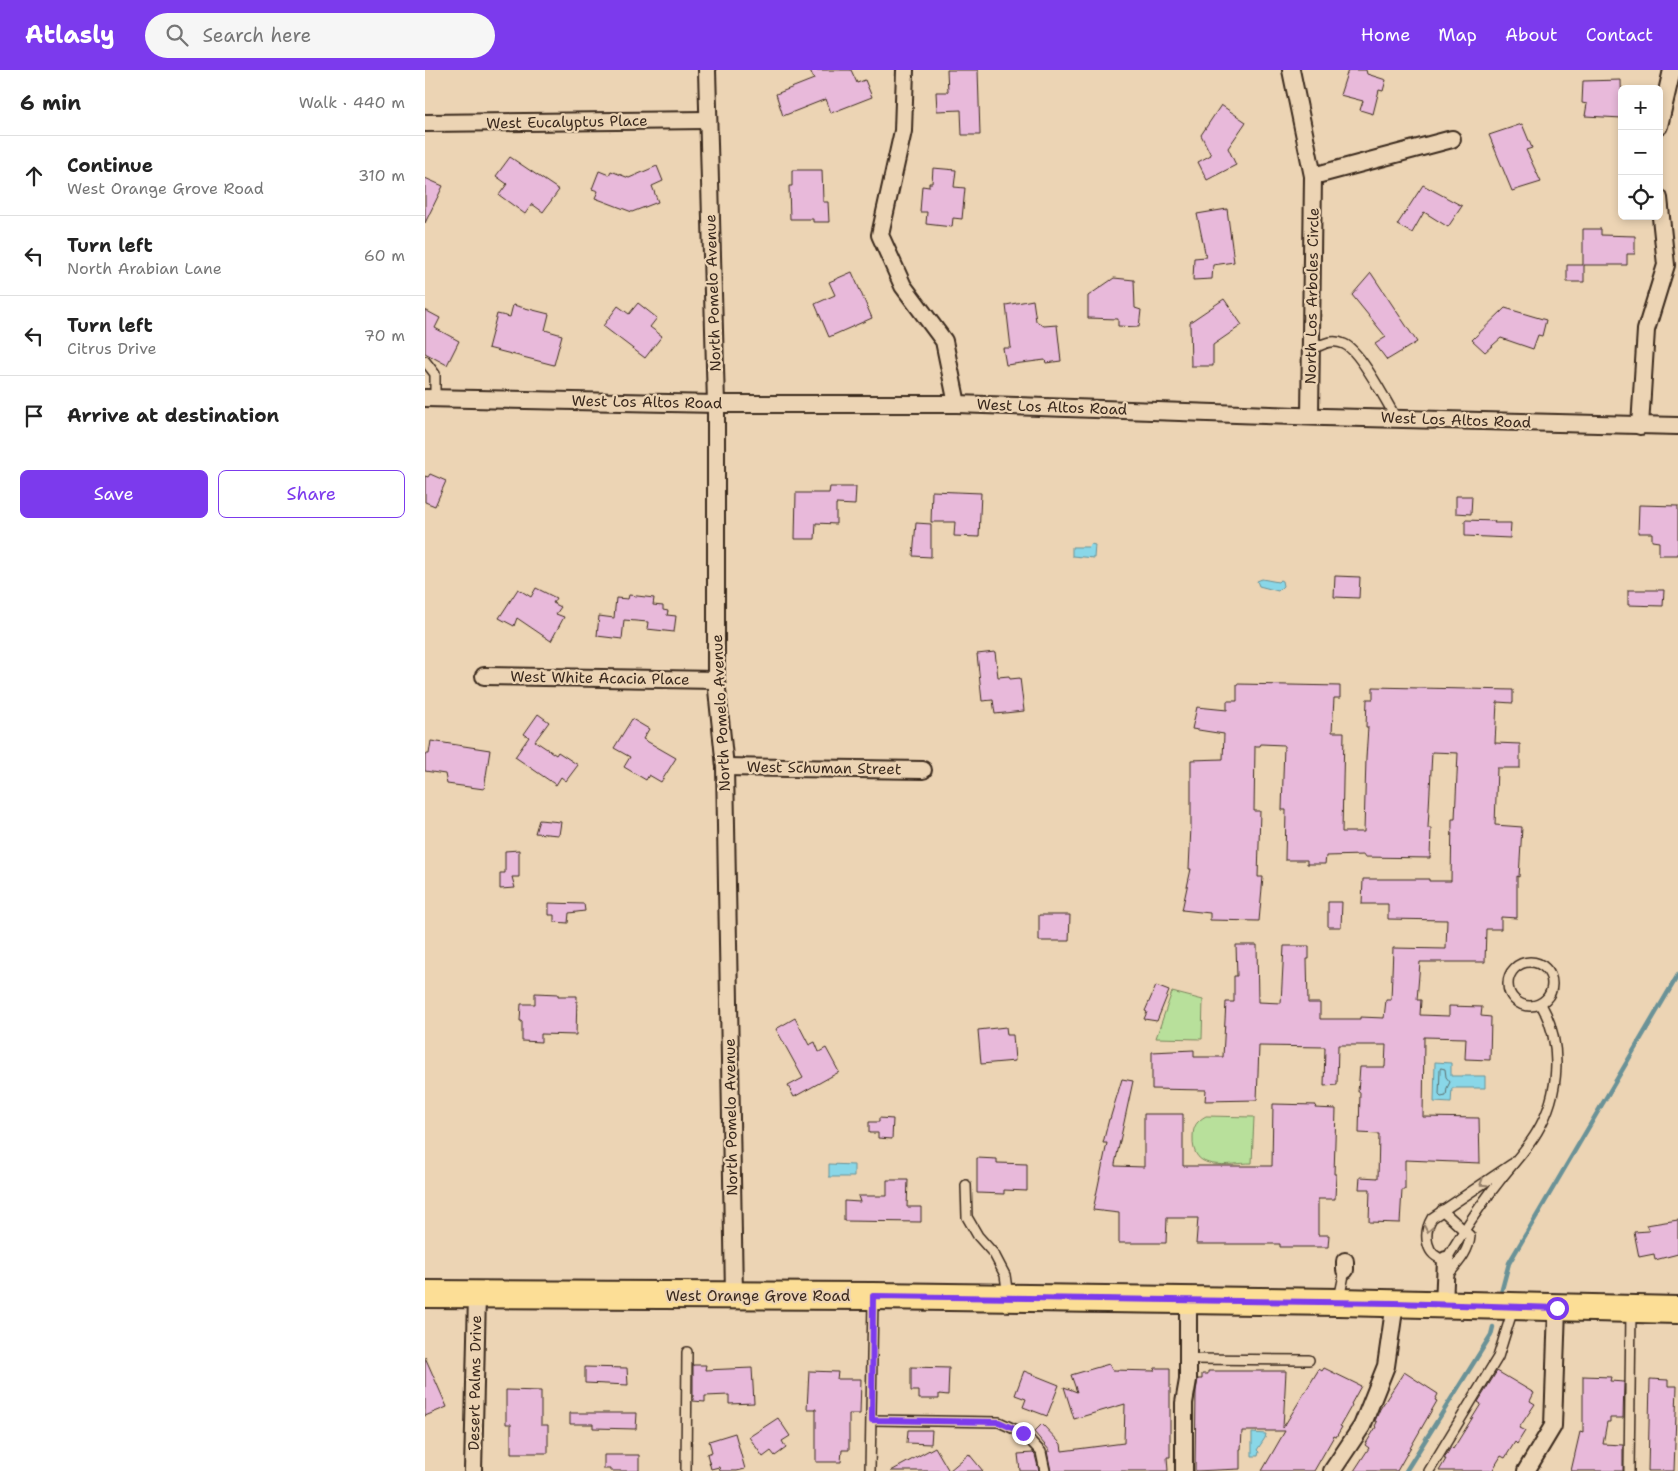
<!DOCTYPE html>
<meta charset="utf-8">
<style>
:root{--surface:#fff;--page:#f6f6f6;--text:#222;--muted:#767676;--line:#e0e0e0;--accent:#7c3aed}
body{margin:0;font-family:"Shantell Sans",sans-serif;background:var(--page);color:var(--text)}
.controls{position:absolute;right:15px;top:15px;display:grid;overflow:hidden;border-radius:8px;box-shadow:0 2px 8px #0003}
.controls button{width:45px;height:45px;display:grid;place-items:center;padding:0;border:0;border-bottom:1px solid var(--line);background:var(--surface);color:var(--text);font:25px sans-serif}
.stop{position:absolute;width:15px;height:15px;margin:-11px;border:4px solid #7c3aed;border-radius:50%;background:#fff}
.stop.end{background:#7c3aed;border-color:#fff;box-shadow:0 1px 5px #0008}
.list{margin:0;padding:0;list-style:none}
h2{display:flex;justify-content:space-between;align-items:center;height:65px;margin:0;padding:0 20px;font-size:21px}
h2 small{font-size:16px;font-weight:400;color:var(--muted)}
.list li{display:grid;grid-template-columns:32px 1fr auto;gap:15px;align-items:center;box-sizing:border-box;height:80px;padding:0 20px;border-top:1px solid var(--line)}
.list b{display:block;font-size:19px;white-space:nowrap}
.list p{margin:0;font-size:16px;white-space:nowrap;color:var(--muted)}
.list em{font-size:16px;font-style:normal;color:var(--muted)}
.actions{display:flex;gap:10px;padding:15px 20px}
.actions a{flex:1;padding:11px 0;border:1px solid var(--accent);border-radius:8px;text-align:center;font-size:18px;color:var(--accent)}
.actions .main{background:var(--accent);color:#fff}
.icon{flex:none;width:28px;height:28px;fill:none;stroke:currentColor;stroke-width:2;stroke-linecap:round;stroke-linejoin:round}
.map{position:relative;flex:none;width:1253px;height:1401px;overflow:hidden}
header{display:flex;align-items:center;gap:30px;box-sizing:border-box;height:70px;padding:0 25px;background:var(--accent);color:#fff}
header strong{font-size:24px}
nav{display:flex;gap:28px;margin-inline-start:auto;font-size:18px}
.search{width:350px;height:45px;background:var(--page);display:flex;align-items:center;gap:12px;box-sizing:border-box;padding:0 18px;border-radius:28px;color:var(--muted);font-size:19px}
main{display:flex}
aside{flex:1;background:var(--surface)}
.map>svg:first-child{display:block}
</style>
<header>
<strong>Atlasly</strong>
<div class="search"><svg class="icon" aria-label="search" viewBox="0 0 24 24"><circle cx="10" cy="10" r="6"/><path d="M15 15l6 6"/></svg>Search here</div>
<nav><a>Home</a><a>Map</a><a>About</a><a>Contact</a></nav>
</header>
<main>
<aside>
<h2>6 min<small>Walk · 440 m</small></h2>
<ul class="list">
<li><svg class="icon" aria-label="ahead" viewBox="0 0 24 24"><path d="M12 20V5M6 11l6-6 6 6"/></svg><div><b>Continue</b><p>West Orange Grove Road</p></div><em>310 m</em></li>
<li><svg class="icon" aria-label="left" viewBox="0 0 24 24"><path d="M17 20v-9H6M10 6l-5 5 5 5"/></svg><div><b>Turn left</b><p>North Arabian Lane</p></div><em>60 m</em></li>
<li><svg class="icon" aria-label="left" viewBox="0 0 24 24"><path d="M17 20v-9H6M10 6l-5 5 5 5"/></svg><div><b>Turn left</b><p>Citrus Drive</p></div><em>70 m</em></li>
<li><svg class="icon" aria-label="arrive" viewBox="0 0 24 24"><path d="M6 21V4h12l-3 4 3 4H6"/></svg><div><b>Arrive at destination</b></div></li>
</ul>
<div class="actions"><a class="main">Save</a><a>Share</a></div>
</aside>
<div class="map">
<svg width="1253" height="1401" viewBox="0 0 1253 1401">
<rect width="100%" height="100%" fill="#ecd4b4"/>
<filter id="ink" filterUnits="userSpaceOnUse"><feTurbulence type="fractalNoise" baseFrequency=".02" numOctaves="2"/><feDisplacementMap in="SourceGraphic" scale="10" xChannelSelector="R" yChannelSelector="G"/><feConvolveMatrix kernelMatrix="1 2 1 2 8 2 1 2 1" color-interpolation-filters="sRGB"/></filter>
<g filter="url(#ink)">
<g fill="#b8e09b" stroke="#7a855c">
<polygon points="747,922 778,930 777,969 731,968"/>
<path d="M781 1046 829 1047 827 1093C803 1093 766 1104 768 1067 768 1056 772 1051 781 1046Z"/>
</g>
<g fill="#89d7e8" stroke="#6a9297">
<polygon points="666,474 670,475 669,488 647,486 647,477 663,477"/>
<polygon points="837,509 853,512 855,510 857,511 858,516 853,521 834,516 832,511"/>
<polygon points="1010,992 1026,993 1026,1006 1060,1006 1060,1018 1027,1018 1026,1033 1009,1032"/>
<polygon points="404,1094 429,1095 429,1107 404,1107"/>
<polygon points="827,1363 841,1364 840,1368 832,1380 834,1382 833,1386 827,1386"/>
</g>
<g fill="none" stroke-linecap="round" stroke-linejoin="round">
<polygon stroke="#5a6f6f" stroke-width="1" points="1016,998 1020,999 1021,1007 1025,1012 1022,1018 1021,1026 1016,1027 1014,1025 1015,1000"/>
<g stroke="#6a9297" stroke-width="4.5">
<polyline points="1076,1223 1084,1193 1253,905"/>
<polyline points="981,1401 1066,1265 1068,1257"/>
</g>
</g>
<g fill="#e8b9da" stroke="#3b2a1e">
<polygon points="385,0 426,0 432,13 440,10 447,27 406,43 401,29 358,46 351,24 389,9"/>
<polygon points="522,0 553,0 555,65 537,65 536,40 512,41 511,22 523,22"/>
<polygon points="923,0 941,0 942,4 961,10 958,21 954,20 948,44 935,40 938,31 915,25"/>
<polygon points="1196,10 1197,48 1160,46 1162,34 1157,33 1158,11"/>
<polygon points="796,35 821,52 803,78 811,95 782,110 773,92 786,85 776,65"/>
<polygon points="1097,54 1107,78 1101,80 1116,112 1087,121 1064,65"/>
<polygon points="85,87 134,120 118,142 107,134 100,144 74,125 82,114 71,106"/>
<polygon points="232,96 238,111 227,116 233,132 207,142 170,128 173,121 167,119 174,101 184,105 186,101 204,108"/>
<polygon points="508,98 531,100 529,117 540,118 537,149 528,148 527,157 501,154 502,142 495,142 497,116 504,117 504,113 507,113"/>
<polygon points="367,100 397,100 398,132 403,132 404,152 388,152 388,149 365,149 364,116 367,116"/>
<polygon points="0,108 18,116 0,153"/>
<polygon points="998,115 1037,136 1023,157 999,142 987,163 972,155"/>
<polygon points="802,139 809,192 788,195 787,209 768,210 769,188 781,187 772,144"/>
<polygon points="1158,159 1176,159 1176,165 1210,166 1210,184 1202,184 1202,195 1159,195 1159,212 1142,212 1142,195 1158,195"/>
<polygon points="427,202 447,248 404,267 390,234 410,225 404,212"/>
<polygon points="946,203 992,272 962,290 950,274 961,267 927,225"/>
<polygon points="689,208 709,210 710,238 716,240 714,257 693,256 693,249 663,248 663,226"/>
<polygon points="799,229 817,255 788,275 788,296 766,296 765,252"/>
<polygon points="608,230 611,251 619,256 632,255 636,291 621,293 620,290 581,295 578,278 586,278 581,235"/>
<polygon points="213,233 232,248 225,257 237,266 220,288 178,256 193,236 204,244"/>
<polygon points="88,235 124,244 120,260 137,265 129,295 63,278 72,244 85,247"/>
<polygon points="1080,238 1121,250 1117,266 1113,265 1108,279 1076,268 1060,282 1047,270"/>
<polygon points="0,240 15,248 10,258 34,271 22,295 0,283"/>
<polygon points="5,404 21,411 10,436 0,432 0,406 3,407"/>
<polygon points="405,417 431,417 430,435 411,434 411,454 391,453 390,469 370,469 371,423 404,423"/>
<polygon points="507,421 556,423 554,467 529,466 530,452 506,452"/>
<polygon points="1031,426 1047,426 1046,444 1031,443"/>
<polygon points="1214,435 1253,436 1253,485 1234,485 1234,472 1227,471 1227,463 1213,463"/>
<polygon points="1040,450 1070,451 1069,453 1086,453 1085,468 1040,466"/>
<polygon points="491,453 506,454 506,487 488,486"/>
<polygon points="910,506 935,507 934,528 909,527"/>
<polygon points="111,518 131,528 128,533 136,537 131,544 139,547 126,571 92,548 89,556 74,548 93,519 106,527"/>
<polygon points="1203,520 1239,520 1238,536 1203,535"/>
<polygon points="204,525 229,528 228,535 238,536 238,540 243,541 242,545 251,546 249,562 222,559 223,552 199,550 197,569 172,566 174,546 189,548 191,528 203,529"/>
<polygon points="570,582 573,607 584,606 585,609 595,608 599,641 570,644 568,630 557,631 552,584"/>
<polygon points="812,614 915,616 915,628 909,628 907,662 919,662 917,762 939,762 941,688 943,657 941,657 942,629 948,629 948,617 1088,620 1088,633 1072,632 1070,673 1095,674 1095,698 1072,698 1070,755 1097,757 1094,807 1092,806 1092,848 1076,847 1076,859 1061,859 1060,892 995,892 992,930 996,930 995,945 1024,946 1024,936 1057,937 1056,946 1066,947 1065,990 1040,989 1041,968 999,967 998,1047 1054,1048 1055,1093 980,1090 980,1120 977,1120 975,1153 944,1152 945,1119 934,1119 935,1107 953,1108 954,1064 934,1063 935,1022 933,1022 935,997 960,997 961,975 913,975 912,1015 899,1016 900,977 834,976 832,1030 780,1031 781,1020 727,1019 727,982 769,980 769,987 798,987 801,932 809,932 809,906 812,906 811,875 832,875 833,932 856,933 859,876 884,876 884,889 882,889 883,933 895,933 895,949 935,949 935,947 959,948 961,930 966,930 968,878 1021,879 1022,850 963,849 963,834 937,834 938,809 1004,809 1004,811 1026,811 1027,749 1030,749 1033,683 1007,682 1003,758 1006,758 1005,788 939,787 939,785 901,786 900,794 882,794 882,790 860,790 861,740 857,740 859,675 836,674 835,676 830,676 829,741 835,741 833,807 838,807 834,851 785,850 785,843 757,840 766,799 764,799 766,756 766,690 798,689 799,664 767,659 772,637 802,640 802,631 812,631"/>
<polygon points="113,644 124,652 110,671 131,685 133,682 153,695 141,711 136,707 131,715 90,687 104,667 99,664"/>
<polygon points="207,649 224,659 218,669 251,688 236,712 224,705 221,710 199,697 205,687 189,678"/>
<polygon points="6,671 65,680 59,719 22,714 20,704 0,701 0,684 4,684"/>
<polygon points="114,750 136,752 134,765 110,763"/>
<polygon points="94,780 94,807 87,807 90,818 75,819 75,803 80,803 80,781"/>
<polygon points="903,832 917,832 916,857 903,857"/>
<polygon points="124,833 159,834 160,841 144,843 143,853 129,852 129,845 124,845"/>
<polygon points="614,845 645,845 644,871 614,871"/>
<polygon points="731,916 744,921 732,951 719,949 722,942 720,941"/>
<polygon points="110,923 133,924 133,926 152,926 151,965 116,964 116,972 97,971 97,951 95,951 96,934 110,934"/>
<polygon points="370,948 384,975 390,972 394,982 401,978 414,1002 369,1027 363,1016 378,1008 351,959"/>
<polygon points="581,957 582,965 588,965 590,991 556,994 553,960"/>
<polygon points="697,1009 708,1011 690,1094 690,1096 719,1097 719,1044 758,1044 758,1096 847,1096 848,1034 891,1035 890,1038 911,1039 909,1104 911,1104 910,1129 893,1129 893,1165 904,1165 903,1177 855,1177 855,1174 771,1174 773,1148 742,1148 741,1173 694,1173 694,1143 668,1140 682,1073 678,1073 684,1049 685,1049"/>
<polygon points="454,1048 468,1049 467,1069 453,1068 453,1063 444,1063 444,1052 454,1052"/>
<polygon points="552,1088 572,1089 572,1093 602,1094 602,1121 579,1120 579,1124 552,1123"/>
<polygon points="462,1110 483,1110 482,1137 496,1137 496,1152 419,1151 419,1131 435,1132 433,1126 462,1126"/>
<polygon points="1253,1150 1253,1184 1230,1190 1229,1184 1214,1187 1209,1162 1224,1161 1221,1155"/>
<polygon points="0,1287 22,1337 0,1346"/>
<polygon points="684,1294 687,1300 729,1301 730,1298 745,1298 745,1387 742,1387 743,1401 626,1401 622,1381 625,1381 609,1362 617,1354 636,1374 637,1381 699,1373 700,1334 649,1349 639,1317 652,1322 646,1305"/>
<polygon points="268,1295 281,1295 280,1300 327,1298 329,1333 304,1334 304,1325 280,1326 280,1332 268,1331"/>
<polygon points="160,1297 202,1298 203,1315 160,1313"/>
<polygon points="486,1297 524,1298 523,1325 514,1324 514,1329 494,1329 494,1321 486,1321"/>
<polygon points="899,1298 936,1316 926,1334 927,1335 915,1356 917,1357 911,1367 909,1366 889,1401 837,1401 860,1361 817,1361 816,1379 815,1379 815,1399 770,1401 771,1321 773,1309 777,1309 777,1304 783,1304 783,1301 861,1301 858,1358 894,1299 897,1301"/>
<polygon points="384,1301 413,1302 412,1309 436,1309 435,1344 424,1344 424,1380 417,1380 416,1392 391,1392 391,1339 382,1339"/>
<polygon points="599,1301 634,1315 622,1346 598,1337 601,1329 590,1325"/>
<polygon points="1072,1301 1109,1323 1105,1331 1110,1334 1094,1358 1100,1361 1092,1374 1090,1372 1080,1388 1076,1386 1067,1401 1014,1401 1021,1389 1019,1389 1026,1377 1028,1379 1056,1334 1053,1332"/>
<polygon points="979,1302 1013,1324 1010,1330 1012,1331 972,1401 929,1401 944,1378 940,1375 951,1357 950,1356 952,1352 950,1351 955,1339"/>
<polygon points="1158,1306 1186,1307 1185,1311 1199,1312 1198,1348 1185,1348 1185,1352 1182,1352 1178,1374 1198,1375 1198,1401 1146,1401 1155,1362 1158,1363"/>
<polygon points="1225,1309 1243,1310 1243,1316 1252,1316 1249,1401 1223,1401"/>
<polygon points="81,1320 116,1321 116,1355 123,1355 123,1383 86,1383 86,1354 81,1354"/>
<polygon points="145,1343 212,1343 211,1359 168,1358 168,1354 145,1354"/>
<polygon points="353,1348 365,1366 357,1371 361,1378 350,1386 346,1381 338,1387 324,1367"/>
<polygon points="483,1360 507,1360 506,1374 482,1373"/>
<polygon points="310,1363 320,1399 312,1401 295,1401 294,1397 286,1399 282,1384 287,1382 284,1371"/>
<polygon points="510,1377 524,1401 466,1401"/>
<polygon points="608,1383 610,1385 614,1401 595,1401 593,1384"/>
<polygon points="544,1384 558,1401 524,1401"/>
<polygon points="179,1385 214,1385 214,1401 185,1401 185,1399 179,1399"/>
</g>
<g fill="none" stroke-linecap="round" stroke-linejoin="round">
<defs>
<g id="service">
<path d="M886 280C896 275 907 268 919 274 935 280 962 333 971 348"/>
<polyline points="0,291 10,304 10,328"/>
<circle cx="1105" cy="914" r="22"/>
<path d="M1087 1094 1007 1148C998 1163 1000 1187 1021 1190 1037 1163 1053 1138 1072 1114 1085 1096 1101 1081 1112 1062 1135 1024 1138 973 1116 934"/>
<polyline points="541,1115 542,1147 553,1166 569,1184 580,1205 583,1226"/>
<path d="M1017 1140 1045 1166C1044 1182 1032 1194 1022 1206"/>
<polyline points="914,1229 920,1200"/>
<polyline points="763,1289 884,1290"/>
<polyline points="447,1350 574,1352 598,1363 616,1382 620,1401"/>
<polyline points="261,1401 262,1282"/>
<polyline points="445,1401 448,1229"/>
<polyline points="1004,1401 1073,1287 1088,1239"/>
<polyline points="1204,1401 1206,1241"/>
</g>
<g id="minor">
<polyline points="282,0 291,334 291,610 300,697 309,1225"/>
<polyline points="480,0 478,61 455,165 478,216 519,271 532,334"/>
<polyline points="866,0 888,106 885,346"/>
<polyline points="0,53 283,50"/>
<polyline points="1234,56 1247,0"/>
<polyline points="888,106 1027,69"/>
<polyline points="0,328 291,334 532,334 899,347 1253,356"/>
<polyline points="1215,356 1221,260 1241,195 1234,128"/>
<polyline points="59,606 291,610"/>
<polyline points="300,697 498,700"/>
<polyline points="920,1200 920,1191"/>
<polyline points="1019,1234 1021,1190"/>
<polyline points="48,1401 52,1225"/>
<polyline points="759,1401 759,1333 763,1310 763,1230"/>
<polyline points="907,1401 937,1356 961,1296 970,1233"/>
<polyline points="1101,1401 1128,1356 1132,1238"/>
</g>
<polyline id="primary" points="0,1224 448,1226 914,1232 1253,1240"/>
</defs>
<use href="#service" stroke="#3b2a1e" stroke-width="12"/>
<use href="#minor" stroke="#3b2a1e" stroke-width="20"/>
<use href="#primary" stroke="#3b2a1e" stroke-width="30"/>
<use href="#service" stroke="#ecd4b4" stroke-width="9"/>
<use href="#minor" stroke="#ecd4b4" stroke-width="16"/>
<use href="#primary" stroke="#fcde96" stroke-width="26"/>
</g>
<defs><path id="oneway-chevron" d="M-2-3.5L2.5 0L-2 3.5" fill="none" stroke-width="1.6" stroke-linecap="round" stroke-linejoin="round" transform="scale(1.25)"/></defs>
<g stroke="#947f69">
<use href="#oneway-chevron" transform="translate(1058 1113) rotate(147)"/>
<use href="#oneway-chevron" transform="translate(1003 1159) rotate(101)"/>
</g>
</g>
<g fill="none" stroke-linecap="round" stroke-linejoin="round" filter="url(#ink)">
<polyline stroke="#7c3aed" stroke-width="6" points="598,1363 574,1352 447,1350 448,1226 970,1233 1132,1238"/>
</g>
<g text-anchor="middle" dominant-baseline="central" stroke-width="4.5" stroke-linejoin="round" paint-order="stroke">
<g font-size="15" fill="#3b2a1e" stroke="#ecd4b4">
<text transform="translate(142 52) rotate(-1)">West Eucalyptus Place</text>
<text transform="translate(288 223) rotate(-92)">North Pomelo Avenue</text>
<text transform="translate(887 226) rotate(-89)">North Los Arboles Circle</text>
<text transform="translate(222 332) rotate(1)">West Los Altos Road</text>
<text transform="translate(627 337) rotate(2)">West Los Altos Road</text>
<text transform="translate(1031 350) rotate(2)">West Los Altos Road</text>
<text transform="translate(175 608) rotate(1)">West White Acacia Place</text>
<text transform="translate(296 643) rotate(-93)">North Pomelo Avenue</text>
<text transform="translate(399 698) rotate(1)">West Schuman Street</text>
<text transform="translate(306 1047) rotate(-91)">North Pomelo Avenue</text>
<text x="333" y="1226">West Orange Grove Road</text>
<text transform="translate(50 1313) rotate(-89)">Desert Palms Drive</text>
</g>
</g>
</svg>
<div class="controls">
<button>+</button>
<button>−</button>
<button><svg class="icon" aria-label="locate" viewBox="0 0 24 24"><circle cx="12" cy="12" r="6"/><path d="M12 2v4M12 18v4M2 12h4M18 12h4"/></svg></button>
</div>
<div class="stop" style="left:1132px;top:1238px"></div>
<div class="stop end" style="left:598px;top:1363px"></div>
</div>
</main>
